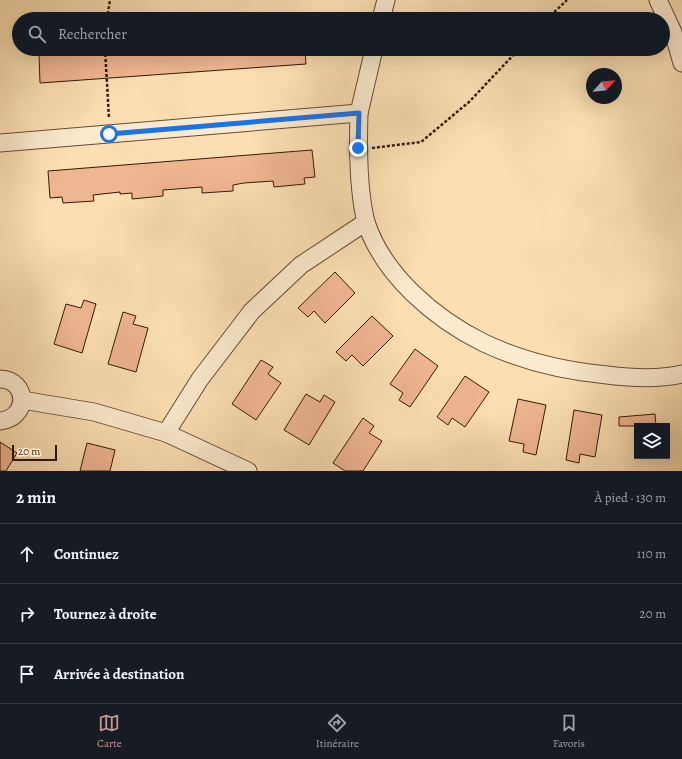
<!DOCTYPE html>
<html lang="fr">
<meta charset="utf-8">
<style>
:root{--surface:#171b24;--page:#242831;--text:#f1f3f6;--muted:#9ea1a6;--line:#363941;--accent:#c59692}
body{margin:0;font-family:Alegreya,serif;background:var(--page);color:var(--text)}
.controls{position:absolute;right:12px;bottom:12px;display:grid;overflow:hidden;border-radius:0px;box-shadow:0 4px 16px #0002}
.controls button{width:36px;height:36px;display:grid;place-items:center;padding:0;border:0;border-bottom:1px solid var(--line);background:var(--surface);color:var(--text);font:20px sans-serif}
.compass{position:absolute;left:586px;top:68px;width:36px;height:36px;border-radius:50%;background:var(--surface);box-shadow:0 4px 16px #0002;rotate:64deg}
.scale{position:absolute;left:12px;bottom:10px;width:45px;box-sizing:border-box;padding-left:4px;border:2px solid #351809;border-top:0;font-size:11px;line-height:14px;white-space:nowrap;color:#351809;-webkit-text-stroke:3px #fceace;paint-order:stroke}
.stop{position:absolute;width:12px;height:12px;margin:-9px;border:3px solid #1a73e8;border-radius:50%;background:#fff}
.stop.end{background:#1a73e8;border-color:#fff;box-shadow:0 1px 4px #0008}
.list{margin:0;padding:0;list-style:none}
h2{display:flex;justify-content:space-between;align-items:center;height:52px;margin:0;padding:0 16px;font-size:17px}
h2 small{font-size:13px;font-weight:400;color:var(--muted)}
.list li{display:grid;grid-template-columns:26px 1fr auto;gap:12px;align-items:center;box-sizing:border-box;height:60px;padding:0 16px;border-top:1px solid var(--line)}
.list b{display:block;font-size:15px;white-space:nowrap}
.list em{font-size:13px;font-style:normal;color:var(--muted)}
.icon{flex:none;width:22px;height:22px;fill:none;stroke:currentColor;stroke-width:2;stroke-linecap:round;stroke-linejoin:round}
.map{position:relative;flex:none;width:682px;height:471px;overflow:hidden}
.search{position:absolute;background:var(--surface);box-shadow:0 4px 16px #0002;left:12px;right:12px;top:12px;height:44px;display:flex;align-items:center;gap:10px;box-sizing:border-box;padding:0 14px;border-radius:22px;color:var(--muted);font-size:15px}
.sheet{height:232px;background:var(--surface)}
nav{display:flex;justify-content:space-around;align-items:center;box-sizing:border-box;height:56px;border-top:1px solid var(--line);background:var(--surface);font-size:11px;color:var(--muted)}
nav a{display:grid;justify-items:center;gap:2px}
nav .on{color:var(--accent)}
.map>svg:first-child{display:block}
</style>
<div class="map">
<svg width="682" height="471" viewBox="0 0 682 471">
<rect width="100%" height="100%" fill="#fbdfb3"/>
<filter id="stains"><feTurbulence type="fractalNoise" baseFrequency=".005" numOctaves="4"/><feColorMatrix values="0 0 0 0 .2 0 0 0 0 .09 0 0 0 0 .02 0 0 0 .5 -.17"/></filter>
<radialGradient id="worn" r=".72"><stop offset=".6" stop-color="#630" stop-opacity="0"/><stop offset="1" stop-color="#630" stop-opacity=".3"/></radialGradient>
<g fill="#efb692" stroke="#351809">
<polygon points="49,49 80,49 80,53 120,49 305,49 306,64 40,83 39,55 50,55"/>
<polygon points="312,150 315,177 304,178 305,184 274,187 273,181 244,183 233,185 233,191 202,193 202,187 163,190 163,196 132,199 132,193 120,194 120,192 93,195 94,201 63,203 62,197 50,198 48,171"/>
<polygon points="335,272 355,293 325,323 314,311 308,317 298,308"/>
<polygon points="84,300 96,304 82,353 54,344 66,304 81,308"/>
<polygon points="123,312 136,316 133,324 148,328 136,372 108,364"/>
<polygon points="372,316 393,336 363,366 352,355 346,361 336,352"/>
<polygon points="415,349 438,366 410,407 399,400 403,393 390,384"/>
<polygon points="261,360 273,367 268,374 281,383 256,420 232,404"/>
<polygon points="465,376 489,392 465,427 452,418 448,425 437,417"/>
<polygon points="306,394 320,402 324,395 335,402 309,445 284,430"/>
<polygon points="518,399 546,405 536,455 523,452 524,444 509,441"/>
<polygon points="574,410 602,415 595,457 580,454 579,463 566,460"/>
<polygon points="655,414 656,426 619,426 619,417"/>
<polygon points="363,418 374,426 369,433 382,441 363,471 345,471 333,463"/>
<polygon points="0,442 17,453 6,471 0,471"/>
<polygon points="87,443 115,450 110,471 80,471"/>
</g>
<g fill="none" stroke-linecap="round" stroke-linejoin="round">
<defs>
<g id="minor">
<polyline points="658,0 673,32 682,63"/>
<polyline points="381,19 386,0"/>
<polyline points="359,113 374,49"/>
<path d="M0 143 359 113C358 143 358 172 362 201 363 208 364 215 366 222 383 275 435 319 484 343 522 361 565 371 607 375 631 378 658 380 682 374"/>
<path d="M0 379C29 380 29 418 0 421"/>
<polyline points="22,400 94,412 166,433"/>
<polyline points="248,471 166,433 200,379 252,311 301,265 366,222"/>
</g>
</defs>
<use href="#minor" stroke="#664a34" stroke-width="19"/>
<g stroke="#351809" stroke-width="2.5" stroke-dasharray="3 2" stroke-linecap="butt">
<polyline points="107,19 110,0"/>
<polyline points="547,19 567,0"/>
<polyline points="105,49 109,118"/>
<polyline points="372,148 421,142 469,102 519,49"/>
</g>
<use href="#minor" stroke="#fceace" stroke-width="17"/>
</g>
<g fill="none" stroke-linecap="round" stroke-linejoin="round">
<polyline stroke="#1a73e8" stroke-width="5" points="109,134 359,113 358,148"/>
</g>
<rect width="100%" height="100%" filter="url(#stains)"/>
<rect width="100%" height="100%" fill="url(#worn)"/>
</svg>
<div class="controls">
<button><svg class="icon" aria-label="layers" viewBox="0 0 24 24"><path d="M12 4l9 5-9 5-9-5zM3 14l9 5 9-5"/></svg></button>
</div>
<svg class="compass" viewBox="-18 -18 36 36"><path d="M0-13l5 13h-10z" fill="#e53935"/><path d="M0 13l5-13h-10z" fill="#9ea1a6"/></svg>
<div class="scale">20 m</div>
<div class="stop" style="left:109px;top:134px"></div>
<div class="stop end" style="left:358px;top:148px"></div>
<div class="search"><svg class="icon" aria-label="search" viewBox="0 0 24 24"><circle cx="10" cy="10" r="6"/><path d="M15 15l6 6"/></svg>Rechercher</div>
</div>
<section class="sheet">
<h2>2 min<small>À pied · 130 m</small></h2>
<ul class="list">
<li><svg class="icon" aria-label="ahead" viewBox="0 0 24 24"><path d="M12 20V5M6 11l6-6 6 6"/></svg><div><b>Continuez</b></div><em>110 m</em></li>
<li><svg class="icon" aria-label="right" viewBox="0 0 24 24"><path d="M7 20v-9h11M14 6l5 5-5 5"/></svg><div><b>Tournez à droite</b></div><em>20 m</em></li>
<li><svg class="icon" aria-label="arrive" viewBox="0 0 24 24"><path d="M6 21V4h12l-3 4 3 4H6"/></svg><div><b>Arrivée à destination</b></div></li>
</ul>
</section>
<nav>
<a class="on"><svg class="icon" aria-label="map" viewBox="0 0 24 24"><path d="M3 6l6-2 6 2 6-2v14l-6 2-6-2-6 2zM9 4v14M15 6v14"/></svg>Carte</a>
<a><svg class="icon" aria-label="directions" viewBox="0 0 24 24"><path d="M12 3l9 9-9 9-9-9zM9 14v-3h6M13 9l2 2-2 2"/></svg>Itinéraire</a>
<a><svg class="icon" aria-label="saved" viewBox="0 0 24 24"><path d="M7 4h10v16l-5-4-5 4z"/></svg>Favoris</a>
</nav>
